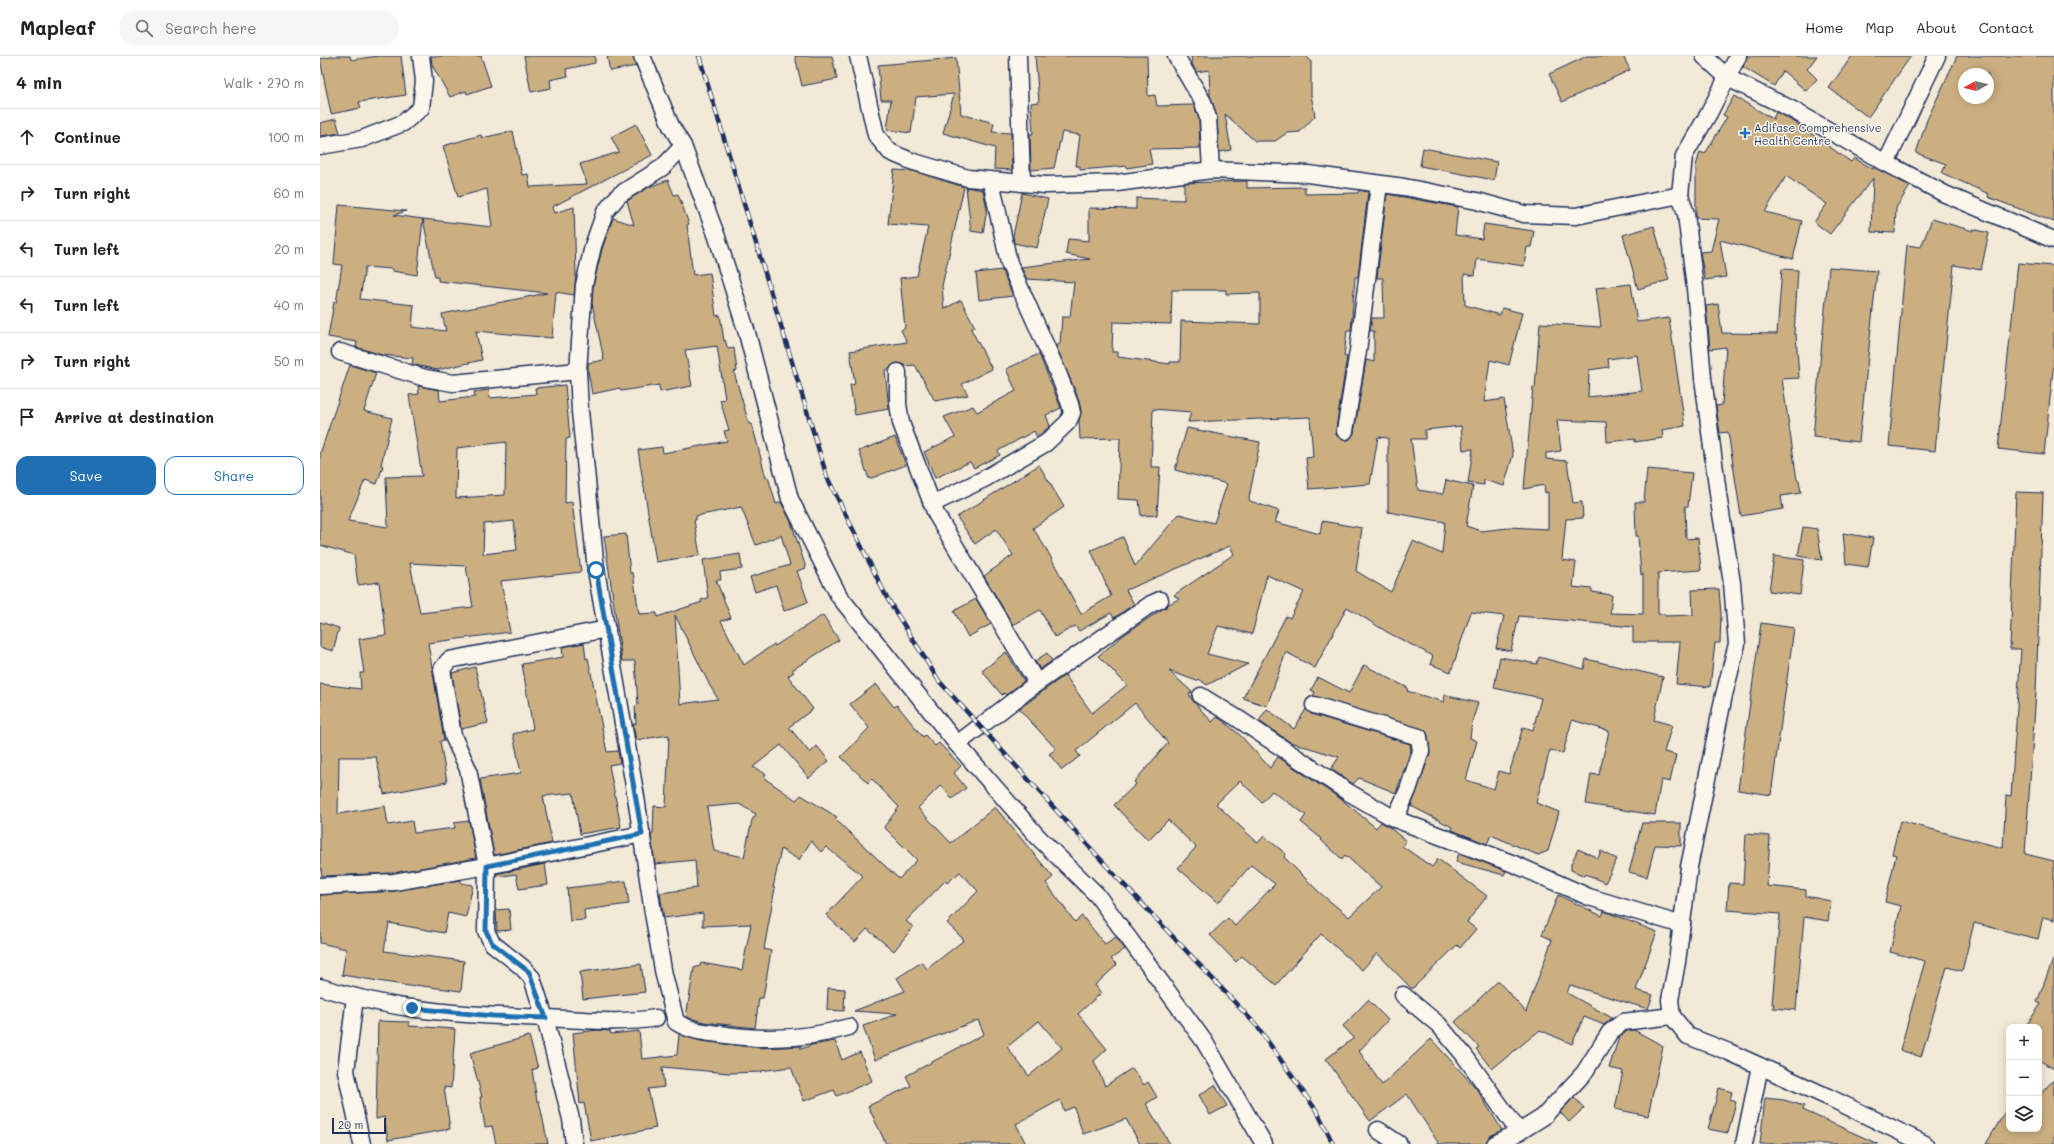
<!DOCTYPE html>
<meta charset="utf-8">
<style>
:root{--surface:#fff;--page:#f6f6f6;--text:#222;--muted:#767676;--line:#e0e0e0;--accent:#1f6fb2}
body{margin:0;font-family:Mali,sans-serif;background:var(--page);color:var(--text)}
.controls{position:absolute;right:12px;bottom:12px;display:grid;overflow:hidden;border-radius:8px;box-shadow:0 2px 10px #0003}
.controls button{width:36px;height:36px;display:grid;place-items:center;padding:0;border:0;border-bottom:1px solid var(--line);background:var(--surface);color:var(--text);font:20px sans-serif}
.compass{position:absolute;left:1638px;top:12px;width:36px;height:36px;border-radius:50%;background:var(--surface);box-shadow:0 2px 10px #0003;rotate:262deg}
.scale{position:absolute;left:12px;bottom:10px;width:54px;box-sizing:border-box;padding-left:4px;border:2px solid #1b2f5e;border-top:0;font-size:11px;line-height:14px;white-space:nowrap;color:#1b2f5e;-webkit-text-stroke:3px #fbf7ec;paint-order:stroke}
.stop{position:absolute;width:12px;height:12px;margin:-9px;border:3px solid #1f6fb2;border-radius:50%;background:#fff}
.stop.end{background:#1f6fb2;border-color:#fff;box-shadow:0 1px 4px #0008}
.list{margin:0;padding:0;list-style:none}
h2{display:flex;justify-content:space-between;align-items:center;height:52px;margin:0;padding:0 16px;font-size:17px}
h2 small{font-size:13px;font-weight:400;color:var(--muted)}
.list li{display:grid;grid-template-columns:26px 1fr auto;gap:12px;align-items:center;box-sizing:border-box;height:56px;padding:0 16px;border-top:1px solid var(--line)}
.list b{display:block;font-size:15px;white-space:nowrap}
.list em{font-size:13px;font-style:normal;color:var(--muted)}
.actions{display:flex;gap:8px;padding:12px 16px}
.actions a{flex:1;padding:9px 0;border:1px solid var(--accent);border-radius:12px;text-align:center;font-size:14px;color:var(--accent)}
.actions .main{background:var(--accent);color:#fff}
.icon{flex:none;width:22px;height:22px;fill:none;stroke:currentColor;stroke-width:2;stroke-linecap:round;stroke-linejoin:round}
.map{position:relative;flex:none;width:1734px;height:1088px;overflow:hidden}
header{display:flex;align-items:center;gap:24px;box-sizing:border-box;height:56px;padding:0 20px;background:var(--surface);border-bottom:1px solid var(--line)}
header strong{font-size:19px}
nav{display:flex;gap:22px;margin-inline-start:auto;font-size:14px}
.search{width:280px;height:36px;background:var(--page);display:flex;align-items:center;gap:10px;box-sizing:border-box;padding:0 14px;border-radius:22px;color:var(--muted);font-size:15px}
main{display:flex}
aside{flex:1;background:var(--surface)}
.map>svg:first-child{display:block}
</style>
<header>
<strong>Mapleaf</strong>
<div class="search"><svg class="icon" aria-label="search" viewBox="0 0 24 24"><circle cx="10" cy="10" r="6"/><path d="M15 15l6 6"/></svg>Search here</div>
<nav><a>Home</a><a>Map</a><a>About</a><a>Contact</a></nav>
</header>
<main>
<aside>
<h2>4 min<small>Walk · 270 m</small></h2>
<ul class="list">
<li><svg class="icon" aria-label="ahead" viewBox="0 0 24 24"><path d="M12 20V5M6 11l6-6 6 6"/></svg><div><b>Continue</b></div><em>100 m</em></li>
<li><svg class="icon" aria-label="right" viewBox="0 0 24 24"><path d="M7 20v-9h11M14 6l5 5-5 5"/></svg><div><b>Turn right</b></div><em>60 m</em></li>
<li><svg class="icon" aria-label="left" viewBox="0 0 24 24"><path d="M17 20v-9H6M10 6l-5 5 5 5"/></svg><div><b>Turn left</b></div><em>20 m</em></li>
<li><svg class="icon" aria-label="left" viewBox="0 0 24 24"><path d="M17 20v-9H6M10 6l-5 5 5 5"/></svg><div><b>Turn left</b></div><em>40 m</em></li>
<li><svg class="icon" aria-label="right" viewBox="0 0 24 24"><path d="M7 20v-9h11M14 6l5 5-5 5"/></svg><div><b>Turn right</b></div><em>50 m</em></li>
<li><svg class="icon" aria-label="arrive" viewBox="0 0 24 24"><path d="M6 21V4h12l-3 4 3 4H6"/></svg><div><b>Arrive at destination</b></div></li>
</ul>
<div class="actions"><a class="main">Save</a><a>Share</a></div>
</aside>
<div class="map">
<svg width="1734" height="1088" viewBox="0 0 1734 1088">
<rect width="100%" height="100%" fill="#f2e9d7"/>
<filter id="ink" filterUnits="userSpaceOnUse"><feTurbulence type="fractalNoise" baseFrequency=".025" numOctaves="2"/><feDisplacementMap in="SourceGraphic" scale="8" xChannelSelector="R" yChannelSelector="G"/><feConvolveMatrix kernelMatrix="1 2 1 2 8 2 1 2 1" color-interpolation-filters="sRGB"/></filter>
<g filter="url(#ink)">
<g fill="#ccaf81" stroke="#1b2f5e" fill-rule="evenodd">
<polygon points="16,0 30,0 31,4 58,0 81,0 86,39 39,46 41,52 11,58 0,3"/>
<polygon points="111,0 161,0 171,30 147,38 146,35 130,41 112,9"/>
<polygon points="204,0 275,0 275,7 246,13 248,20 230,24 231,32 211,36"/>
<polygon points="287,0 313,0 316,10 290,15"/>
<polygon points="475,0 512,0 517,23 482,30"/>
<polygon points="715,0 827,0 828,40 835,39 837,50 874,49 879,64 880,92 829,93 832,108 807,112 807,110 760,114 760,110 756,110 760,79 742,76 734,112 711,114 710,78 713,78 711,47 719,46"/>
<polygon points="871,0 986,0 991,5 991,39 995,60 980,76 967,77 955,85 935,85 905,58 911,94 899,96 897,61 890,39 889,14 876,16 872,8"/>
<polygon points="1267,0 1303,0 1310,14 1242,46 1229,18"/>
<polygon points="1427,0 1497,0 1487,13 1497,23 1486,35 1463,15 1454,30 1423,11"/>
<polygon points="1532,0 1591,0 1548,61 1509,32"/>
<path d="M1637 0H1734V166L1668 141 1669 138 1622 117 1626 108 1596 97 1607 64ZM1644 18H1668V42H1644Z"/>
<polygon points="636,2 641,58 674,67 672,76 691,77 692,114 674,113 675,92 623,77 634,38 596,41 591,77 567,74 571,44 561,44 558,9"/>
<polygon points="1414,40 1453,63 1456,56 1476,67 1531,106 1534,102 1553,113 1553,111 1590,130 1576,152 1575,177 1551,176 1553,122 1510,178 1494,166 1507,148 1466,120 1445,156 1482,165 1473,203 1400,184 1406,221 1385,224 1380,196 1391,195 1399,163 1376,162 1376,110 1380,96 1385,98 1407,61 1403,59"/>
<polygon points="16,63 20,77 0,80 0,67"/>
<polygon points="316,68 332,99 232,151 234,157 254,151 256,219 254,239 236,236 232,282 156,275 162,304 117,314 92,308 93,302 62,299 36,291 37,286 8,281 14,246 16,247 22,209 14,208 19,149 86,155 74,159 103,163 97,219 72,215 72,213 45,211 40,243 94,249 92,271 126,275 122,258 227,237 118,225 118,221 115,221 103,163 172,171 167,133 138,141 123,90 161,79 162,82 193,75 202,119 208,118 210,131 267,128 260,108 299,96 291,81"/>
<polygon points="1103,92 1177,106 1174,124 1100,110"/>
<polygon points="574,114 593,115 644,131 622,230 624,253 641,244 655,271 651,273 672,313 642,328 648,339 615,345 595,309 585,310 578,307 574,308 569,313 565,314 569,353 535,359 530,329 535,328 530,295 587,286 581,274 585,272 580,222 597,220 608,171 568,168"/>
<polygon points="348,124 354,139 358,138 369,168 367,169 373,219 390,217 396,260 400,259 404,285 405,284 408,293 414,292 417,315 414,316 429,368 432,368 446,422 448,421 456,448 461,446 471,466 486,512 477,515 488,546 464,555 456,529 435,536 430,521 470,509 461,479 436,489 421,451 376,460 376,464 374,464 380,499 336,506 318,394 342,391 343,397 407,385 404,375 409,374 400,344 405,343 397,290 365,294 372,330 340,336 339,329 301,335 300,332 272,338 268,315 268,307 284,304 272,247 273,230 282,193 293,162 314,169 307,145 329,131"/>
<path d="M927 125V132L985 131V138L1038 137 1039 134 1048 136 1038 221H1035L1031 274H1027L1024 300 1027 301 1016 373V379L1023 384H1029L1034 377 1046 304 1054 306V275H1050L1052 262H1064L1063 222H1057L1067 138 1138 151 1135 179 1162 183 1164 168 1214 175 1211 191H1207L1204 210 1157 203 1155 220 1144 218 1145 249 1180 259 1182 252 1202 257 1189 309 1170 304 1164 346 1184 343 1193 399 1184 430 1164 424V429L1148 427 1153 393 1143 394 1141 370 1105 374V383H1091L1098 434 1123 438 1126 424 1153 430 1146 470 1161 475 1188 472V471L1228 473V436L1225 437 1224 429 1204 433 1213 331 1215 332 1220 267 1281 271 1276 232 1311 228 1317 266 1349 262 1365 370 1342 374 1343 382 1315 386V383L1287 386 1286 366 1237 364 1241 395 1226 397V403L1247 405 1253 447 1262 446 1263 462 1246 463 1242 504 1256 506 1253 531 1272 533V536L1292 539 1290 557 1323 558V518L1321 519 1318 480H1316L1315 446H1324L1327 413 1372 417 1368 450H1365L1366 483 1378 482 1381 514 1338 517V558H1345V560L1373 559 1372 534 1399 533 1401 558 1400 587H1395L1390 631 1356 628 1360 586H1313V571L1199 560 1191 595 1176 592 1184 560 1151 556 1131 616 1110 608 1113 600 1067 576 1027 551 995 612 966 596 947 650 923 642 966 560 970 562 984 536 947 519 932 578 898 570 887 598 928 608 887 629 879 623 877 625 849 615 872 636 869 638 873 645 892 666 897 661 902 664 921 680 950 712 958 701 1021 743 1056 772 1061 766 1069 771 1086 785 1082 790 1112 811 1118 803 1167 840 1147 866 1156 873 1140 892 1137 889 1092 933 1057 897 1042 914 1001 878 956 929 922 900 916 906 890 879 908 862 915 870 955 828 931 809 898 847 858 812 876 791 848 764 828 784 794 749 816 728 814 726 848 687 815 647 756 695 760 700 742 714 729 698 736 693 699 653 745 619 772 657 807 629 778 600 805 578 844 552 849 548 859 543 854 539 914 498 910 490 806 534 814 548 794 562 791 557 759 575 755 570 735 581 720 554 693 569 664 520 693 499 676 473 655 488 637 461 719 409 744 451 713 472 728 496 761 558 791 540 771 494 803 481 815 510 859 458 894 467 907 428 855 414 867 372 940 386 929 442 930 445 959 455 955 466 1000 478 1002 465 1042 472 1036 515 1071 536 1093 485 1122 498 1125 466 1068 456V382L1058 381 1050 428 989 433 986 402 993 401 990 361 868 366 871 356 833 353 831 411H840L837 459 821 460 819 444 798 443 800 382 760 383 759 364 761 355 759 344 736 290 740 288 742 261H750L754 226 707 223 701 211 770 203 746 198 748 183 769 185V152L816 153V142L864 144V127ZM852 234H906V238L940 237V268L861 265 860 306H850V308L798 301V296H792L793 266 851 268ZM1317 299 1322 335 1268 341 1269 314 1289 311 1288 303ZM920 725 942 746 952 735 986 759 981 766 1002 783 1001 784 1022 803 1025 799 1061 831 1029 861 1000 837 964 801 966 798 944 780 938 787 896 748Z"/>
<polygon points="646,131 663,134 667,153 663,177 651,175"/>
<polygon points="702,137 728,143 717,192 694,187 693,180"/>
<polygon points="1612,163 1653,175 1653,173 1669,177 1661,214 1634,209 1615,395 1569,390 1587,189 1601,191"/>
<polygon points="1334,170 1349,224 1318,233 1303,179"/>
<polygon points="1698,207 1734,210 1734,305 1724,398 1678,393"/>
<polygon points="1509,211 1557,215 1539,386 1493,381"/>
<polygon points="1462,213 1478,214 1474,278 1476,278 1479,322 1462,323 1477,424 1479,424 1481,437 1461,440 1463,453 1421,460 1408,376 1400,377 1396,350 1402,349 1406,291 1390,293 1386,250 1398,248 1402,277 1457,278"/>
<polygon points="682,214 693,240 659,244 656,217"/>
<polygon points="719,298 741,352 726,359 730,370 717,381 714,375 678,395 680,399 654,412 650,406 615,422 604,396 635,381 624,361 653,350 657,356 696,335 686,313"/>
<path d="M30 309 56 317 44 355 72 362 61 409 63 410 57 428 45 424 28 465 68 471 66 421 102 420 89 339 99 338 98 330 119 334 120 345 155 341 154 336 169 334 170 342 216 338 215 332 245 329 250 382 246 383 245 447 252 446 261 516 181 525 190 576 108 587 124 684 120 685 127 726 64 738 56 701H19L18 758 65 750 68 769 92 765 94 777 135 772 134 767 149 765 156 802 73 817 2 820 0 807V628L41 633 40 617H44L39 583 66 579 59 526 38 529 34 499 0 489V398ZM186 386 185 439 136 442 137 392ZM194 465 197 494 163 498 164 468ZM90 507 146 510 153 551 100 557Z"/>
<polygon points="575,381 586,409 549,423 539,395"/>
<polygon points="1696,436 1723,437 1716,636 1705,798 1734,805 1734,864 1723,861 1718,883 1654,867 1642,915 1627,911 1601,1001 1580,994 1605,905 1570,896 1581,850 1565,846 1576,799 1572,798 1580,765 1683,792 1686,739 1691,740 1701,593 1690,593"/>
<polygon points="1483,471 1497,473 1502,504 1478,500"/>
<polygon points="1523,477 1553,482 1548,511 1526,508"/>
<path d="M306 478 310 517H313L319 558 337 557V561L382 546 381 544 388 542 383 504 420 498 422 513 400 516 401 524H396L411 562 401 565 424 609 454 588 455 590 503 559 519 584 472 614 474 616 468 620 493 653 469 671 490 697 497 690 509 705 489 722 461 689 433 711 446 718 444 722 476 744 481 739 517 761 515 763 579 823 597 804 564 771 579 751 552 723 548 727 521 701 549 672 530 648 556 628 574 651 577 649 603 681 605 679 615 690 619 687 641 710 634 717 646 732 632 743 621 729 598 752 631 787 675 751 733 821 726 827 755 866 762 860 785 888 796 881 805 893 791 903 797 909 775 929 781 937 758 958 787 993 774 1005 785 1030 812 1012 824 1029 828 1026 837 1041 826 1048 850 1088H820L806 1063 763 1078 754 1051 744 1055 740 1044 696 1068 706 1088H566L548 1050 591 1030 586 1020 664 978 658 964 555 1004 543 970 577 958 534 955 585 935 577 922 602 906 607 913 644 884 627 867 658 835 640 816 627 827 625 825 586 865 593 871 574 895 547 873 535 886 506 859 543 820 506 791 501 796 491 785 479 804 461 793 453 832H455L444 893 451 895 443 942H439L435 972 384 966 366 961 374 912 380 910 381 907 422 914 431 868 383 870V857L344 862 340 837 377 832 375 804 335 808 331 779 333 778 334 750 346 751 349 679 316 684 313 668H316L315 650 318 649 315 605H302L284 480ZM355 559 390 630 398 643 360 648ZM419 748 436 758 432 764 424 801 394 795 387 751ZM719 965 742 992 709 1020 687 991Z"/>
<polygon points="1454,500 1484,504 1480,539 1449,535"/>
<polygon points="656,543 671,568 648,581 634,555"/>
<polygon points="0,566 19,572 13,595 0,591"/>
<polygon points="1441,567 1474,572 1451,739 1418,734"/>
<polygon points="264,587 266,603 268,602 287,696 298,695 300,707 289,709 301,771 260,778 253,737 223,740 232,787 174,799 160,723 201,717 193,678 213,673 202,608 243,601 242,591"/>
<polygon points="686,596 704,625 686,639 684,637 682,639 662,615"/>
<polygon points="727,597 732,605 720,613 715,605"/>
<polygon points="1180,601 1217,608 1219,601 1264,613 1266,603 1343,621 1334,664 1352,669 1344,696 1356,699 1350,726 1341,724 1335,759 1266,748 1271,718 1279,719 1289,675 1252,664 1243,697 1230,694 1216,747 1239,756 1228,795 1218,799 1171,779 1167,788 1132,774 1132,771 1091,750 1110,698 1108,680 1106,675 993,640 995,636 991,634 998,621 1029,637 1044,609 1088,632 1087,635 1124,646 1125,639 1158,647 1152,666 1150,682 1157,685 1146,724 1174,733 1179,715 1189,718 1203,671 1213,674 1221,642 1174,632"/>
<polygon points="155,611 168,667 141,673 132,617"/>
<polygon points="947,653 974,673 986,653 991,658 1090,688 1091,694 1076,737 1039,722 1033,728 1011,713 1019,701 970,686 939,665"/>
<polygon points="1322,767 1361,767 1361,790 1335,789 1327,821 1309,816"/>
<polygon points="1426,778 1450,780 1447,830 1486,834 1486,840 1511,845 1508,865 1484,861 1476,954 1453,952 1454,948 1452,948 1460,858 1407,854 1409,827 1423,828"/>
<polygon points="1258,793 1278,802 1281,795 1297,803 1285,827 1266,818 1265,820 1251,814 1251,808"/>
<polygon points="1139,797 1186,815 1184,819 1136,806"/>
<polygon points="225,808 228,829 199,833 196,818 176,821 176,818"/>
<polygon points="141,824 141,827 153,829 146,861 128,857 124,877 69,867 64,895 144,905 141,935 95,929 95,931 22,919 26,893 0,887 0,839 75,835"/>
<polygon points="306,825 309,848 264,854 265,864 250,865 247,832"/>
<polygon points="1238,839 1282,860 1284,855 1337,876 1316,934 1333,939 1328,953 1250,929 1247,937 1292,962 1284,969 1264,961 1252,988 1220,974 1172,1013 1156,993 1159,991 1135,966 1178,925 1206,956 1232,884 1222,879"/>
<polygon points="189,853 191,874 177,875 176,854"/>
<polygon points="1733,904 1734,904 1734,1013 1719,1004 1719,971 1705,971 1721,948 1717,946"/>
<polygon points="321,908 325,936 263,943 260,916"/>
<polygon points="508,932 525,933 524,955 507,954"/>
<polygon points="1048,944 1068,964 1039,995 1062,1029 1111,983 1156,1032 1182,1074 1170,1080 1166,1088 1119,1088 1087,1038 1050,1065 1006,1003 1034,982 1023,970"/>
<polygon points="58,965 89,966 89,970 135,973 131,1032 124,1031 130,1073 68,1084 64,1061 56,1063"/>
<polygon points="278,974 290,975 291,978 319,975 322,1003 357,999 359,978 381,985 440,992 481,990 481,993 492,989 515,985 522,1004 540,996 552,1025 517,1040 514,1034 484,1045 471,1011 441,1015 442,1016 409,1017 342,1011 344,1031 328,1033 336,1072 271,1085 264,1047 260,1048 253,977"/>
<polygon points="1314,974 1343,990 1328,1060 1295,1053 1303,1015 1289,1012 1299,981 1307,975"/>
<polygon points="209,980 218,1012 212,1014 217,1045 219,1045 228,1088 176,1088 172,1070 165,1071 160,1041 162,1041 150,997"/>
<polygon points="1734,1023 1734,1088 1666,1088 1689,1049 1689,1073 1719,1073 1719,1040"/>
<polygon points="895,1029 907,1050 890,1059 879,1039"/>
<polygon points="1399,1032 1412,1036 1410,1044 1416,1046 1408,1077 1388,1073"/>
<polygon points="1254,1041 1264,1052 1249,1066 1240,1056"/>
<polygon points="1445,1042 1464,1044 1484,1050 1483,1054 1558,1088 1440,1088"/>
</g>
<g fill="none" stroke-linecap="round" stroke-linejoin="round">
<defs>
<g id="street">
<polyline points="322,0 351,70 363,90 397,181 427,277 470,443 519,540 637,688 718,781 777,839 884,985 944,1088"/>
<polyline points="538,0 556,79 570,96 591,105 648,122 725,129 797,127 891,114 988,118 1084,131 1157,145 1204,158 1256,160 1360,139"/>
<polyline points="698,0 702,127"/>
<polyline points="856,0 883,46 888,62 891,114"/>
<polyline points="1384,0 1408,22 1471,53 1566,107 1625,138 1734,184"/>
<polyline points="1418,0 1389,57 1364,100 1360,139 1366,158 1375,232 1383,322 1399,445 1412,527 1417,588 1404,639 1369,811 1357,906 1350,944 1352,960 1368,980 1409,996 1508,1041 1605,1088"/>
<polyline points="0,90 42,83 83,67 101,52 104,25 101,0"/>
<path d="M363 90 343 111 299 139 285 156 273 190 264 229 258 315 260 355 276 514 316 741 333 857 344 919 356 966C370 975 383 976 399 978 444 985 485 984 529 971"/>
<polyline points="1566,107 1617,0"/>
<polyline points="20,296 105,322 133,327 258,315"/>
<polyline points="578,316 578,348 581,367 616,458 717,627 831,548 840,544"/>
<polyline points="1025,375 1038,295 1059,128"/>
<polyline points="612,448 664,423 726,387 748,366 752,357 750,348 738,317 689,207 671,125"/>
<polyline points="881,640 917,662 1028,736 1075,763 1194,808 1269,841 1362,869"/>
<polyline points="994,649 1099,681 1101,695 1088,734 1075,763"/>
<polyline points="637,688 717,627"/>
<polyline points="0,830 74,826 167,810 322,778"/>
<path d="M0 931C30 940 60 948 91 952 136 959 182 960 228 962 264 964 301 968 336 962"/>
<polyline points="1083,939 1119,969 1144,999 1199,1076"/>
<polyline points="35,941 26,1015 42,1088"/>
<polyline points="1058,1074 1079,1088"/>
<polyline points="254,1088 251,1063 225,962 212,922 202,911 172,887 166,875 167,810 148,713 133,680 122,613 129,604 287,573"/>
<polyline points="1175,1088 1199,1076 1223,1061 1264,1017 1290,976 1303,966 1352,960"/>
<polyline points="1424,1088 1440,1010"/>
</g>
</defs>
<use href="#street" stroke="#1b2f5e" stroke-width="19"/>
<use href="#street" stroke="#fbf7ec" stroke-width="16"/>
<defs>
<polyline id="rail" points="379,0 507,421 567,542 619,625 793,817 937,970 998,1057 1013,1088"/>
</defs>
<use href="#rail" stroke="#1b2f5e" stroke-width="4.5"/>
<use href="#rail" stroke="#fbf7ec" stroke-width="3" stroke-dasharray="9" stroke-linecap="butt"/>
</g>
</g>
<g fill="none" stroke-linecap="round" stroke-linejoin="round" filter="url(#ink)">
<polyline stroke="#1f6fb2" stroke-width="5" points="92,952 173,960 226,962 209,916 172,887 166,875 167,810 322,778 276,514"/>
</g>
<path fill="#1f6fb2" stroke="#fbf7ec" stroke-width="1.5" d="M1423 71h4v4h4v4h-4v4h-4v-4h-4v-4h4z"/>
<g text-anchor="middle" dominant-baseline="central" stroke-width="3" stroke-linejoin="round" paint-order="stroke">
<g font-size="11" fill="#1b2f5e" stroke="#fbf7ec" text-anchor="start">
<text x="1434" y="71">Adifase Comprehensive<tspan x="1434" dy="13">Health Centre</tspan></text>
</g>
</g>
</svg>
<div class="controls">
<button>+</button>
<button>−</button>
<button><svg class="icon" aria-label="layers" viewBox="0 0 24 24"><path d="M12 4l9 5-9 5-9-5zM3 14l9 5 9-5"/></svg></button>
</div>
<svg class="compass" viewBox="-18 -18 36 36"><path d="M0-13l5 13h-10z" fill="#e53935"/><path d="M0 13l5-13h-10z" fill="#767676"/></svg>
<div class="scale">20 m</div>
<div class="stop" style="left:276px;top:514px"></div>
<div class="stop end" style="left:92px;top:952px"></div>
</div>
</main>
